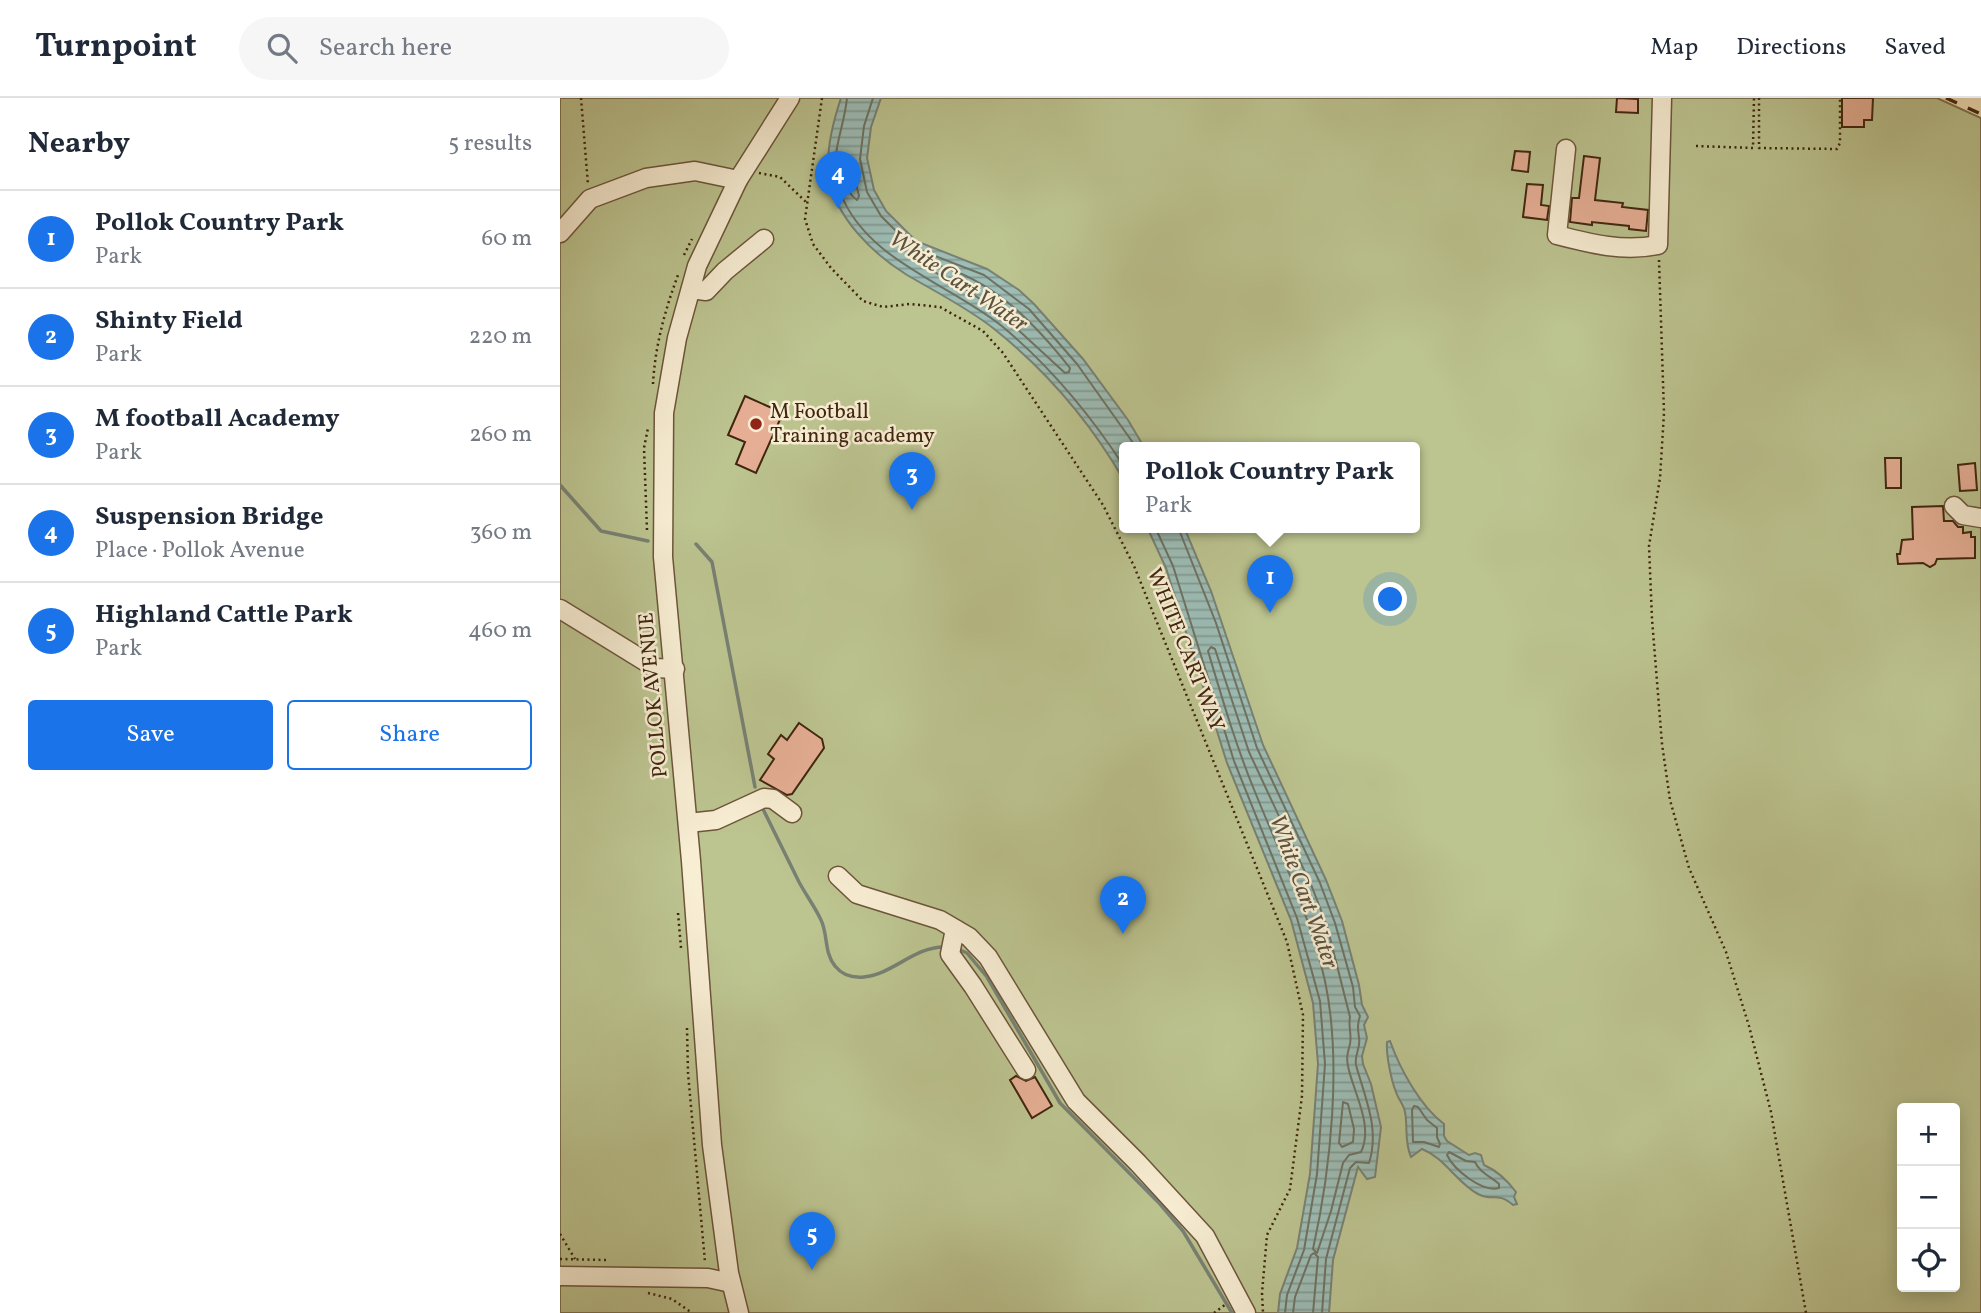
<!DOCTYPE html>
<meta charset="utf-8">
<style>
:root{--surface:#fff;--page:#f6f6f7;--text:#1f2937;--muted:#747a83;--line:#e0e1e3;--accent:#1a73e8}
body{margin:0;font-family:Vollkorn,serif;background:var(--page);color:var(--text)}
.controls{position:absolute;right:21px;bottom:21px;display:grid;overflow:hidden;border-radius:7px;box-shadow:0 4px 18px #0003}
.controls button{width:63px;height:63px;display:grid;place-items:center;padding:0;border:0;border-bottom:2px solid var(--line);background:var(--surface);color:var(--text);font:35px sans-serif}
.you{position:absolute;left:831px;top:502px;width:24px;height:24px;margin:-18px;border:5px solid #fff;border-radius:50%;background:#1a73e8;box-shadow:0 0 0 10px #1a73e833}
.badge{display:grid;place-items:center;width:46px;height:46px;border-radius:50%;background:var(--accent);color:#fff;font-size:23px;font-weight:700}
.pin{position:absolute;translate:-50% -58px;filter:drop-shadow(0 2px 4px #0008)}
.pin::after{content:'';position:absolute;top:37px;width:24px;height:21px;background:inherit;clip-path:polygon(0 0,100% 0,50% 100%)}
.popup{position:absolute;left:559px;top:344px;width:301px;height:91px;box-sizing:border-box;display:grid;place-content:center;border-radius:7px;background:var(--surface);filter:drop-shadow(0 2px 5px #0005);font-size:23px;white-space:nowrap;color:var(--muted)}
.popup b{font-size:26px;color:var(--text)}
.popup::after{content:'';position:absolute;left:50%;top:100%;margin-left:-14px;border:14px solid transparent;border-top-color:var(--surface)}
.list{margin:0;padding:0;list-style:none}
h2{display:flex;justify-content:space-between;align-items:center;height:91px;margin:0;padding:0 28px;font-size:30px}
h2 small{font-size:23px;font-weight:400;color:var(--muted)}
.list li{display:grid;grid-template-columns:46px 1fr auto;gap:21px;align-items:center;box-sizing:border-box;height:98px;padding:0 28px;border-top:2px solid var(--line)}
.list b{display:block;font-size:26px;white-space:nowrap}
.list p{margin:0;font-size:23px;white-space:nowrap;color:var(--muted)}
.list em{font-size:23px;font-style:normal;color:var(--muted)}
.actions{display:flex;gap:14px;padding:21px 28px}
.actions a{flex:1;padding:16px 0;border:2px solid var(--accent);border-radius:7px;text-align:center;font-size:24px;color:var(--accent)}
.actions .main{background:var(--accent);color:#fff}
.icon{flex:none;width:38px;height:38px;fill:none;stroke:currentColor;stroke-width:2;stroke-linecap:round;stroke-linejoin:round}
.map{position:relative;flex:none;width:1421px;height:1215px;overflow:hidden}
header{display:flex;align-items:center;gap:42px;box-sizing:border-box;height:98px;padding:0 35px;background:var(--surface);border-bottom:2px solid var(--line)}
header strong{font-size:33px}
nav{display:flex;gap:38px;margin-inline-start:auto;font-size:24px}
.search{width:490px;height:63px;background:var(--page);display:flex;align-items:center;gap:18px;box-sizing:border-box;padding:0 24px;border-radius:38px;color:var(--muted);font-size:26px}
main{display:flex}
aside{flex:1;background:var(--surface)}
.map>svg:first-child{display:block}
</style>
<header>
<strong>Turnpoint</strong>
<div class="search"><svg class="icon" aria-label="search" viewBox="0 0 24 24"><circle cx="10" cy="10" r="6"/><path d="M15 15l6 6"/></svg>Search here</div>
<nav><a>Map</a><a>Directions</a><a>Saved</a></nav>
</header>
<main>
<aside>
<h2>Nearby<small>5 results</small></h2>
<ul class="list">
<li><span class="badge">1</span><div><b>Pollok Country Park</b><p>Park</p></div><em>60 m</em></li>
<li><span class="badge">2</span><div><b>Shinty Field</b><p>Park</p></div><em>220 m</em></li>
<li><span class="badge">3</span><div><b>M football Academy</b><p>Park</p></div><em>260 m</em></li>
<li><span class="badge">4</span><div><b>Suspension Bridge</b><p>Place · Pollok Avenue</p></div><em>360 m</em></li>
<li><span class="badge">5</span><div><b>Highland Cattle Park</b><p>Park</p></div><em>460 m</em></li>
</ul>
<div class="actions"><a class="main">Save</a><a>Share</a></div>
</aside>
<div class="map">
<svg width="1421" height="1215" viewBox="0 0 1421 1215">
<defs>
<pattern id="water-rules" width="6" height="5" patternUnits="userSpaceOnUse" patternTransform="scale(1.75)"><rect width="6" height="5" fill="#9dbeb7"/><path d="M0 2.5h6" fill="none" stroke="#819a93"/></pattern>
</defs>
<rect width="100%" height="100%" fill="#f5e5bd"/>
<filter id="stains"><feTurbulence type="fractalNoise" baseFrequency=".00286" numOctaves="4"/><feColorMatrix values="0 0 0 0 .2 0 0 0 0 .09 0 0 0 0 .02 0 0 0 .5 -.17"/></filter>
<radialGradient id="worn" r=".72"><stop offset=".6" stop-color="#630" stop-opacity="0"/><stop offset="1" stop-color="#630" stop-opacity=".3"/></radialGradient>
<path fill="#bcc490" stroke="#7e744f" stroke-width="2" fill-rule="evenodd" d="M0 0H1377L1421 20V1215H0ZM565 349H855V429H565ZM1342 1010H1395V1189H1342Z"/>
<g fill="url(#water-rules)" stroke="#788173" stroke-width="2">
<path d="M281 0H321L311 29 307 60 314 92 326 113 356 143 427 171 459 192 474 206 523 261 568 322 584 349H565V384C531 325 486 272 433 230 406 209 376 194 347 177 313 156 275 119 269 79 265 53 273 24 281 0Z"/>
<polygon points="587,429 624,429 651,493 703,647 766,782 782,823 799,887 802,907 808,919 804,927 807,940 802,958 803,966 811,986 821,1029 815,1079 807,1081 798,1069 773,1162 769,1215 718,1215 720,1196 737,1150 750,1076 758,966 753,905 731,822 667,665 606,470"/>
<path d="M830 943C840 971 860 1008 884 1026V1038L887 1043 909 1057 915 1055 921 1057 924 1067C938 1073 947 1082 956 1094L954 1099 957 1106 953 1107C937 1093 933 1104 918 1096 896 1084 885 1060 862 1051L851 1059C844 1043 848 1030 845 1014 844 1007 838 1001 836 994 831 982 826 956 827 944Z"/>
</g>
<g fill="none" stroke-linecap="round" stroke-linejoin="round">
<g stroke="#6e7262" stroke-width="2">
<path d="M287 0C284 33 267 60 280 94 306 163 391 186 443 229 492 270 530 316 565 370"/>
<polyline points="313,0 304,28 300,61 307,94 321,118 352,149 424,177 469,211 517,266 576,349"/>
<path d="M286 61 291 63 299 98 297 102C285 94 281 74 286 61Z"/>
<path d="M373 166C432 181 473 223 510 270L509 274 505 275 441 216 410 194 371 172 369 168Z"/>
<polyline points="595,429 613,468 674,663 737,820 760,903 765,966 757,1076 744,1152 727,1197 725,1215"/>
<path d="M618 429 656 525 697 650 760 785 775 825 793 889 795 909 800 918C797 927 798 931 799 940 801 950 794 957 796 967 805 1000 820 1031 809 1065L796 1064 790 1070 766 1161 762 1215"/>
<path d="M651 549 655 551 689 654 752 789 767 828 790 919C788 928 792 937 790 946 788 954 786 959 788 968 793 994 814 1027 801 1054L789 1057 783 1065 771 1113 757 1155 753 1151C771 1070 782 964 765 883 750 816 720 756 695 694 676 648 662 600 648 553Z"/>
<polygon points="783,1004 788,1006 794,1031 793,1044 782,1049 779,1045"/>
<polygon points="854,1008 858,1009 867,1022 877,1030 877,1039 880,1046 879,1049 864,1044 853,1044 852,1012"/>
<path d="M889 1054 906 1063 915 1064C920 1075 930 1078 939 1086V1090C923 1095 894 1072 887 1057Z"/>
<polyline points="733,1215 735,1199 751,1157 754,1155 758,1159 753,1215"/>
</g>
<g stroke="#788173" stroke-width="3.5">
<polyline points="0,387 41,433 88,443"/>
<polyline points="136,446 152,464 195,689"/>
<path d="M203 711C215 735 227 760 239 784 246 797 255 809 261 822 268 836 264 855 275 868 282 877 293 880 304 879 333 876 354 849 384 849"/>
<polyline points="395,850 407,855 427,879 500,1005 600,1106 623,1133 672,1215"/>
</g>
</g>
<g fill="#e6af95" stroke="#40250e" stroke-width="2">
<polygon points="1057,0 1078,1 1078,15 1056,14"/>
<polygon points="1282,0 1313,0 1312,22 1304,22 1304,29 1282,29"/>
<polygon points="955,53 970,54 968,74 952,72"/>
<polygon points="1024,58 1040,60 1035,102 1063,105 1062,109 1088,112 1086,133 1069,131 1069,128 1032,124 1032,127 1010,124 1012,100 1019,100"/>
<polygon points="967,86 983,87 981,107 989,108 987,122 963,119"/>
<polygon points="185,298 223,315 196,375 176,366 185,344 168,337"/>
<polygon points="1325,360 1341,360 1341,390 1326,390"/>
<polygon points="1415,365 1417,392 1400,393 1398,367"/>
<polygon points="1383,408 1384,423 1393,423 1398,429 1403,429 1403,435 1411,434 1411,439 1415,439 1415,460 1377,461 1375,466 1370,469 1363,465 1338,466 1337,456 1340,456 1342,442 1353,441 1352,409"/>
<polygon points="239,625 262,641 264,650 232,696 227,697 200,682 214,661 208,656 221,637 227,642"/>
<polygon points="456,978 466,983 475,979 492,1008 472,1020 450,982"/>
</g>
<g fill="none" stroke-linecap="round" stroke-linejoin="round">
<defs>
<g id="minor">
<path d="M1006 51 997 137C1032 146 1063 154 1098 147L1102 0"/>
<polyline points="0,135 30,101 86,80 135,73 178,82"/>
<polyline points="131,191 146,193 165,173 204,141"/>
<polyline points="1394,408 1403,417 1421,420"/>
<polyline points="0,511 96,570 115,571"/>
<polyline points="128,725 156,722 204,700 213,701 232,715"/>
<polyline points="278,778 297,796 380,822 409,839 428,859 516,1003 578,1065 645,1138 686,1215"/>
<polyline points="395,831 390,856 413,888 466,972"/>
<polyline points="0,1178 148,1180 171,1185"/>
<polyline points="179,1215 169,1175 152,1047 131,763 103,459 104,315 117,240 137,168 178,82 230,0"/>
</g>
</defs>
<use href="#minor" stroke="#6d553a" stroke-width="21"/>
<g stroke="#40250e" stroke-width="2.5" stroke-dasharray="2 3.5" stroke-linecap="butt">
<polyline points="21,0 28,87"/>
<polyline points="262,0 245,121 253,146 271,170 303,203 323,209 350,206 380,209 423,233 443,255 543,407 574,468 727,844 743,917 742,998 730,1091 707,1137 702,1195 703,1215"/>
<polyline points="1199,0 1199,50 1277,51 1280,45 1280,0"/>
<polyline points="1136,48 1193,50 1194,0"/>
<polyline points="199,75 220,79 247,105"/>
<polyline points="124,157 132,141"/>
<polyline points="1099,162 1104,315 1100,380 1089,448 1092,521 1102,646 1110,702 1129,770 1166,854 1189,928 1211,1014 1246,1215"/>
<path d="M93 286C95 248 105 212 118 177"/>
<polyline points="87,432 84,350 88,330"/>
<polyline points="118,815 121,850"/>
<polyline points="127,930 128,975 145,1164"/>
<polyline points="0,1136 15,1161"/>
<polyline points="0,1161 46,1162"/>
<polyline points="88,1195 112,1201 132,1215"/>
<polyline points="654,1215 666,1206"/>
</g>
<use href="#minor" stroke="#f8eed4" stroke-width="18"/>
<polyline stroke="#40250e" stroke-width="3.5" stroke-dasharray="12 12" stroke-linecap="butt" points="1386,0 1421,16"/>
</g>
<circle fill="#8f2418" stroke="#f8eed4" stroke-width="2.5" cx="196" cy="326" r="7"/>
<g text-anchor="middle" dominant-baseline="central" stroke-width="5" stroke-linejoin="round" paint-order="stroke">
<g font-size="21" fill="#40250e" stroke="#f8eed4" text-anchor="start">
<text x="210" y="314">M Football<tspan x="210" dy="24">Training academy</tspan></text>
</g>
<g font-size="21" fill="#40250e" stroke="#f8eed4">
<text transform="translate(625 552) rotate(68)">WHITE CART WAY</text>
<text transform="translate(94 597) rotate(-95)">POLLOK AVENUE</text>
</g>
<g font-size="23" font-style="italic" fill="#5c5341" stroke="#f8eed4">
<text transform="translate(398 184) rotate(34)">White Cart Water</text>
<text transform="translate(743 794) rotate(70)">White Cart Water</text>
</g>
</g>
<rect width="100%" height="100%" filter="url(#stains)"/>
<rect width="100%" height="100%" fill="url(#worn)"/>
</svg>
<div class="controls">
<button>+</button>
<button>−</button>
<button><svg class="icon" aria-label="locate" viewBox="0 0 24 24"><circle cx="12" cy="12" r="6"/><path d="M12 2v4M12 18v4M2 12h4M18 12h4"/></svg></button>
</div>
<div class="you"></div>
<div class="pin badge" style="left:710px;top:515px">1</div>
<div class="popup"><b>Pollok Country Park</b>Park</div>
<div class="pin badge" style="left:563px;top:836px">2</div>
<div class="pin badge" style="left:352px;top:412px">3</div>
<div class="pin badge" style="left:278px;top:111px">4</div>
<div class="pin badge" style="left:252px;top:1172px">5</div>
</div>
</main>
